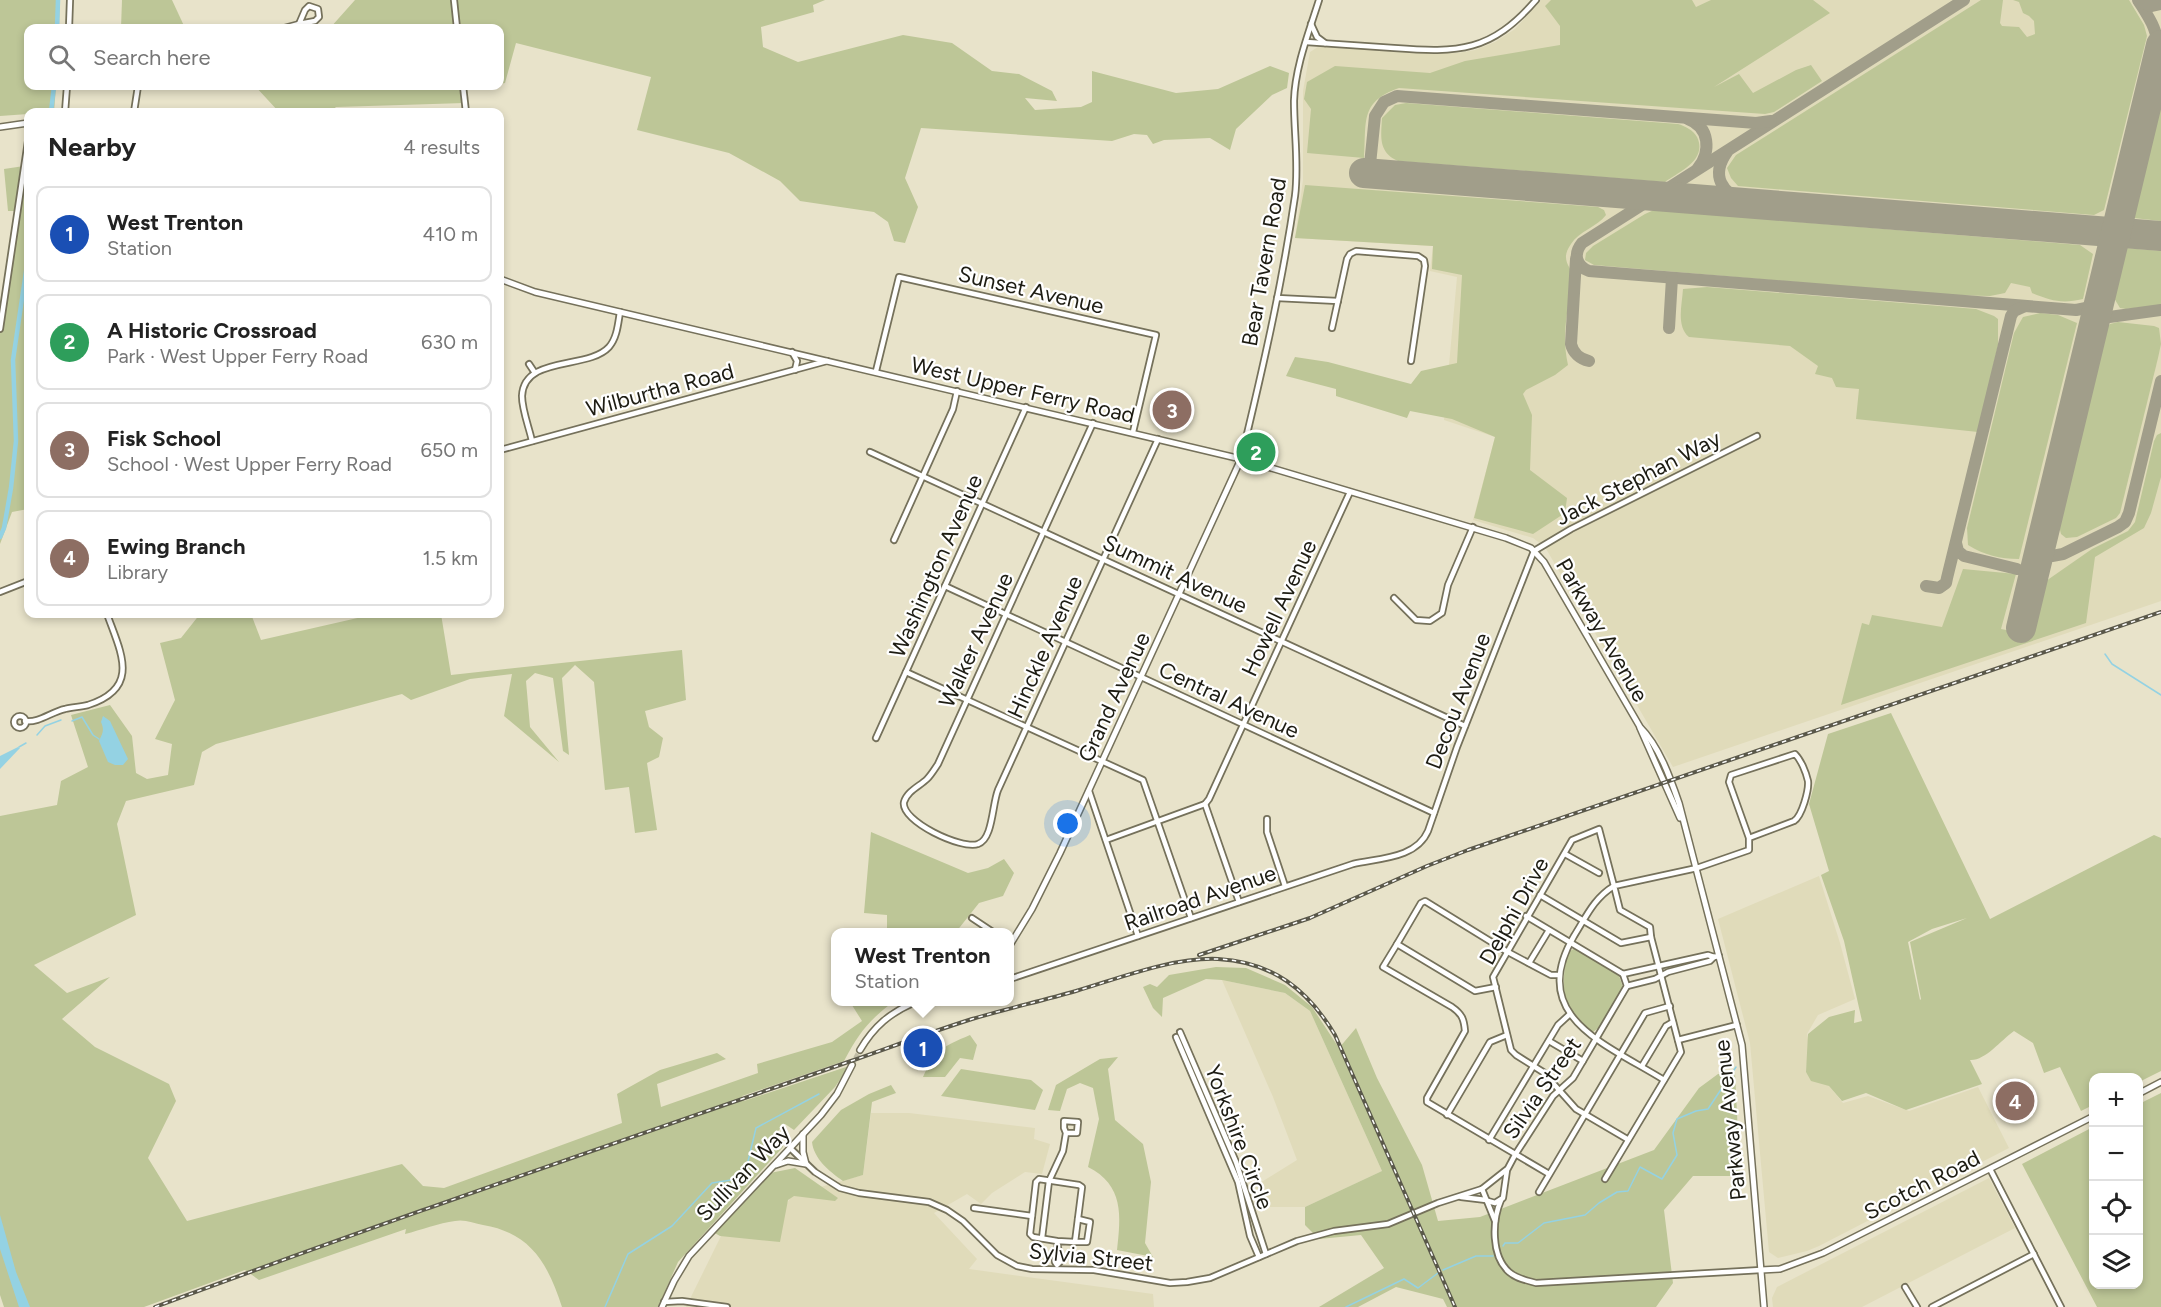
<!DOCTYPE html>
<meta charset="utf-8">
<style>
:root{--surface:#fff;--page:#f6f6f6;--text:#222;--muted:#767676;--line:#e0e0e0;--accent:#725028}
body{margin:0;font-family:Figtree,sans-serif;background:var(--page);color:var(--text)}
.controls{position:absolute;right:18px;bottom:18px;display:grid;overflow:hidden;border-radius:12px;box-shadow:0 3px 9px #0003}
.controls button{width:54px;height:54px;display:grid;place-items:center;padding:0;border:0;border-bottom:2px solid var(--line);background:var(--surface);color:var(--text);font:30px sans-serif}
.you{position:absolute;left:1068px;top:824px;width:21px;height:21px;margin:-15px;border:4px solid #fff;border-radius:50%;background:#1a73e8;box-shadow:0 0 0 9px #1a73e833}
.badge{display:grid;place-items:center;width:39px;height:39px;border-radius:50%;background:var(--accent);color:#fff;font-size:20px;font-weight:700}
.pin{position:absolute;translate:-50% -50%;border:3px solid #fff;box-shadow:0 2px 6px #0006}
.popup{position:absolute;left:831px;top:928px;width:183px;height:78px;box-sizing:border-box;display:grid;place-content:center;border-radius:12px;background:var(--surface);filter:drop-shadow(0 2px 4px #0005);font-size:20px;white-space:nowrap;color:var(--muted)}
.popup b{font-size:22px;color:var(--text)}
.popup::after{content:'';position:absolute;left:50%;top:100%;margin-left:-12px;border:12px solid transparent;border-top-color:var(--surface)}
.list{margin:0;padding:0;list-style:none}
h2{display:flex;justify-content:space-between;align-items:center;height:78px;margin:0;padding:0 24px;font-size:26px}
h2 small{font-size:20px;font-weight:400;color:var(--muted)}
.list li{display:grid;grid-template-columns:39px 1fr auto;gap:18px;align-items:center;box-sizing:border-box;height:96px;margin:0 12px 12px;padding:0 12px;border:2px solid var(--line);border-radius:12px}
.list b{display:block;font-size:22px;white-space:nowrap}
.list p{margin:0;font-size:20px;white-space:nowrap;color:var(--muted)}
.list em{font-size:20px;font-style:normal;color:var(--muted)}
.icon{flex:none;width:33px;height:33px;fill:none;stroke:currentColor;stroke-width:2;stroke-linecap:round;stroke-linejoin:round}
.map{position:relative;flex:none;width:2161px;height:1307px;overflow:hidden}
.search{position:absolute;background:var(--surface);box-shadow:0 3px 9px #0003;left:24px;top:24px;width:480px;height:66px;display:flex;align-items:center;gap:15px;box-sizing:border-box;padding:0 21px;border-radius:12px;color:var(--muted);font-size:22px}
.panel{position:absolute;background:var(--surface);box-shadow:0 3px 9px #0003;left:24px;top:108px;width:480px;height:510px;border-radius:12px}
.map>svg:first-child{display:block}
</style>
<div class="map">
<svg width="2161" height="1307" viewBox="0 0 2161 1307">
<rect width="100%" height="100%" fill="#e8e3ca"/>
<g fill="#e0dbba">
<polygon points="1541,0 2161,0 2161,601 1673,767 1545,547 1533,538 1473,520 1495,437 1444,420 1457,277 1430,271 1433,246 1295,238 1303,180 1303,91 1310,52 1321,45 1440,53 1458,53 1475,50 1495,42 1515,29"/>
<polygon points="1819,876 1840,943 1855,999 1818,1015 1807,1034 1809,1044 1806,1072 1829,1086 1843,1103 1868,1096 1909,1111 1978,1087 2009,1148 1819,1246 1807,1251 1778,1258 1769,1252 1750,1043 1718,919"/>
<polygon points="1222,980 1285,993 1310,1011 1382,1171 1305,1207 1266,1207 1255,1186 1297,1160 1273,1097"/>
<polygon points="871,1113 909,1113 1035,1128 1034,1139 1050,1144 1042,1174 1025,1172 992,1193 981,1204 967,1194 934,1213 977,1259 969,1269 1153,1294 1154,1307 686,1307 721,1236 786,1205 792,1195 863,1175"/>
<polygon points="1989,1178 2015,1228 1862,1307 1773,1307 1772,1298 1777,1287"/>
</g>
<g fill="#bdc697" fill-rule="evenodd">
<polygon points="0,0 60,0 59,28 28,28 28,86 56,86 54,112 28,112 28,114 0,116"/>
<polygon points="122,0 172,0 185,28 121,28"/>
<polygon points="355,0 825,0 813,5 814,12 761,27 763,47 798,62 903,35 952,43 992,71 1019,74 1052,91 1057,101 1025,98 1035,110 1081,107 1092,102 1092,71 1176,93 1218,89 1270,66 1289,73 1287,88 1272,95 1236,129 1230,150 1210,138 1164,140 1153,144 1147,135 1134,134 1112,141 921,128 905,178 918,207 905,243 894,241 888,222 874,212 800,201 780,181 729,153 637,130 651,77 516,43 505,83 500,84 500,28 330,28"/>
<path d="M1551 0H1692L1696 7 1711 0H1813L1830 13 1714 87 1739 74 1753 93 1796 70 1811 65 1822 81 1774 112 1765 114 1399 88C1359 102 1367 122 1364 158L1307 153 1311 109 1304 99 1307 82 1335 66 1430 73 1465 61 1560 45V26L1545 6Z"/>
<polygon points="1981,0 2003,0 2000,23 2002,26 2019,27 2027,37 2035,34 2034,21 2029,16 2023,13 2019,2 2013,0 2129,0 2144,25 2147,36 2104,210 2094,215 1738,186 1731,178 1727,168 1736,155"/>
<polygon points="255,86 487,86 464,89 465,103 336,107 330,112 279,112"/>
<path d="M1406 103 1678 124C1685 126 1693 130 1697 137 1708 160 1679 172 1665 182L1398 161C1378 152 1381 137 1382 118L1395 105Z"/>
<polygon points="2161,105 2161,221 2134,218"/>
<polygon points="26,134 28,134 28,509 12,512 0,544 0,325 17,211 8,211 4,169 24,166"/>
<path d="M1305 185 1598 207 1604 210 1606 215C1597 227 1579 231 1571 244 1559 261 1572 266 1573 278 1573 285 1570 294 1569 301 1565 324 1563 342 1568 365L1555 375 1526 390 1523 394 1532 415 1530 470 1567 498 1565 513 1533 534 1474 518 1495 437 1452 419 1410 411 1407 418 1336 396V389L1286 376 1295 357 1328 362 1411 384 1421 371 1457 363 1462 275 1432 269 1433 246 1295 238Z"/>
<path d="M1654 210 2080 245 2093 254 2083 299C2062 304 2052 301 2032 293L2030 287 2011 283 2005 293 1990 296 1949 295 1594 265 1585 260 1586 253 1593 246 1645 214Z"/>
<polygon points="2126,248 2161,251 2161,305 2126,309 2120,308 2114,298"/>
<path d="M1707 287 1976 309 1994 316 1998 319V345L1978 432 1856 419 1859 389 1836 387 1832 378 1815 374 1818 366 1790 346 1689 337C1676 326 1682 305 1683 289Z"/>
<path d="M2040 313 2058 315 2077 323 2019 559C2000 559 1984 555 1968 545L1967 528 2014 333 2023 317Z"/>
<polygon points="2118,322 2154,326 2159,328 2161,344 2158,358 2120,513 2116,518 2077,537 2066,538 2061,534 2059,526 2107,327 2110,324"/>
<polygon points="2161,433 2161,477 2151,513 2144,528 2095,557 2086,623 1841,705 1862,623 1869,625 1872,615 1942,627 1963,569 2016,574 2001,629 2033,635 2046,581 2092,549 2128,531 2135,522 2154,441 2157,435"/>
<path d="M200 614H251L261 640 375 614H441L451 675 682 650 686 700 645 711 649 727 663 738 659 757 647 763 657 830 635 833 629 787 605 790 594 682 575 665 562 678 569 755 563 751 553 678 535 673 526 681 530 727 559 762 504 716 512 674 470 679 411 700 402 694 216 744 202 752 194 785 126 801 117 824 136 915 34 965 67 993 110 977 62 1019 95 1047 169 1084 176 1101 148 1158 187 1221 402 1164 423 1186 444 1188 622 1123 617 1094 660 1070 717 1053 726 1059 657 1084 661 1107 758 1073 757 1064 832 1042 862 1021 850 1002H893C868 1021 859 1033 844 1061L742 1096 744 1101 849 1066 835 1087 794 1130 785 1124 777 1132 783 1147 678 1262 658 1307H562C548 1264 531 1233 483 1225 474 1223 464 1219 455 1221 439 1223 421 1230 405 1234L406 1229 259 1280 245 1270 144 1307H4L0 1295V816L57 805 61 781 88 767 71 715 110 705 132 736 136 773 147 779 168 775 172 744 155 739 175 700 160 643 181 638Z"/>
<path d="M1891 713 1990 919 2154 835 2161 838V1071L2139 1082 2138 1078H2094L2093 1105 2081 1111 2060 1067 2044 1073 2033 1043 2014 1031C2000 1041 1985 1061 1970 1060L1982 1084 1906 1110 1866 1093 1842 1101 1829 1086 1811 1081 1806 1072 1808 1034 1829 1017 1855 1010 1854 1023 1862 1021 1844 941 1821 875 1829 871 1809 804 1828 734ZM1967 918 1910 942 1921 999 1920 1000 1908 942 1932 929Z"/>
<polygon points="871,832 968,873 988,868 1004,859 1014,873 1003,896 979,903 956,932 887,932 887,915 864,913"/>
<path d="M1575 948 1618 973 1623 987 1600 1027 1593 1032H1591C1569 1007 1560 1001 1565 967 1566 959 1566 952 1575 948Z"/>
<polygon points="1216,967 1246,968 1285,985 1312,1007 1339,1048 1356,1028 1377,1078 1422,1165 1438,1221 1480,1217 1654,1150 1699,1088 1718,1074 1735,1072 1740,1176 1693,1176 1664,1210 1673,1283 1656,1307 1447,1307 1443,1299 1396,1287 1358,1307 1319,1307 1384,1268 1361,1235 1319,1239 1305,1225 1305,1207 1382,1171 1310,1011 1285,993 1222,980 1206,979 1163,998 1162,1017 1153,1008 1143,987 1150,984 1157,987 1169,975"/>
<path d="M970 1035 977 1045 973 1060 960 1058 945 1077H923C936 1049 942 1047 970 1035Z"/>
<path d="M1118 1057 1108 1069 1115 1120 1143 1144 1151 1182 1145 1243 1153 1257 1117 1250C1121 1216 1124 1185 1088 1167L1099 1119 1093 1088 1080 1083 1067 1089 1060 1111 1048 1110 1056 1085 1100 1059Z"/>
<polygon points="961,1069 1031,1080 1043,1090 1035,1110 941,1096"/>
<path d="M891 1085 896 1093 872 1102 863 1175 843 1181C829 1171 814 1159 812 1142L841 1110 869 1094Z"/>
<polygon points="2161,1093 2161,1307 2097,1307 2022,1164 2093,1127 2094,1284 2138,1284 2139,1104"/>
<polygon points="795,1168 838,1198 835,1201 794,1196 788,1200 780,1242 720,1236 713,1232 770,1173"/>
</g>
<g fill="#94d2e3">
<path d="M103 716 110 721 128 759 123 765H115L108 762 99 741C102 734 105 731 101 722Z"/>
<polygon points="18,747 20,748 0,769 0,756"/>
<polygon points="0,1215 16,1272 30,1307 19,1307 0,1249"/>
</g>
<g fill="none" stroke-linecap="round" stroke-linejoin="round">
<g stroke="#94d2e3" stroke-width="1.5">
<polyline points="2105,654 2112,664 2161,695"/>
<polyline points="72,721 82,717 93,735 99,739"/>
<polyline points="37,735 45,726 61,720"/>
<polyline points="19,747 26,743"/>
<polyline points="1503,1246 1505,1243 1518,1243 1544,1223 1585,1215 1599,1203 1617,1192 1628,1191 1640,1167 1662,1179 1677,1155 1673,1133 1677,1119 1696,1111 1708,1109 1736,1067"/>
<polyline points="1443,1270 1476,1256 1493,1256"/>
<polyline points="605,1307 628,1254 672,1226 712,1183 744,1178 756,1128 819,1094"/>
<polyline points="1346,1307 1404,1279 1418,1288 1438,1273"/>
</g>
<g stroke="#94d2e3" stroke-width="4.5">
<polyline points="57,28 58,0"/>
<polyline points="51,112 54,86"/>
<polyline points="0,537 4,528 11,488 16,441 13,360 28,258"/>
</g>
<g stroke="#a19e8a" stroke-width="12">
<path d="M1964 0 1582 243C1573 254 1576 266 1589 271L2076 310 2091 307 2100 299"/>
<path d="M2138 0C2151 21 2157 28 2159 53"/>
<polyline points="2139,1 2151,6 2161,4"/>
<polyline points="2151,88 2153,81 2161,72"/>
<path d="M1688 119C1710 127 1711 152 1698 168"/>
<path d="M1727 152C1710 176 1722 193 1746 203"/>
<polyline points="1369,174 1375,116 1384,102 1397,96 1756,123 1771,121"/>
<path d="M1576 259 1571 344C1573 353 1580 359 1589 361"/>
<polyline points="1669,328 1672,278"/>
<polyline points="2092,335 2093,326 2102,318 2161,310"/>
<polyline points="1956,543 1958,551 1964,556 2017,569"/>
<polyline points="2052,556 2063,554 2118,527 2125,522 2129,513 2161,381"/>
<polyline points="1926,586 1939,588 1946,583 1947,578 2011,316 2014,311 2025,306"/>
</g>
<g stroke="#a19e8a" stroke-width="30">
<polyline points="1364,173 2161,236"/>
<polyline points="2021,628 2161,45"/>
</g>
<polyline stroke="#bfbba5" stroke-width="5" stroke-dasharray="5 2.5" stroke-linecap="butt" points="852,1065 860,1050"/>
<defs>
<g id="minor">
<polyline points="454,0 457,28"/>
<polygon points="309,6 318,9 319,17 315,21 299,24 305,10"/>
<polyline points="1311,24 1317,37 1325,43"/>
<polyline points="69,28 70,0"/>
<polyline points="284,28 299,24"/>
<path d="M1306 42C1335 44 1365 46 1394 48 1459 53 1491 52 1536 0"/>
<polyline points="463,86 466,112"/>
<polyline points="65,112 67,86"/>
<polyline points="134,112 138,86"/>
<polyline points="1277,298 1338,301"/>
<polyline points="1332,328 1347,259 1350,254 1356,251 1418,256 1424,260 1425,266 1411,361"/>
<polyline points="0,329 28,141"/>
<polyline points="792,352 797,361 795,370"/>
<polyline points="529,364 535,373"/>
<polyline points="876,371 899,277 1156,335 1133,432"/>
<path d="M1093 423 938 764C934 770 931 775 927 779 920 786 907 791 904 802 900 821 962 850 978 844 993 839 992 805 998 790L1158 439"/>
<path d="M532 441C529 427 522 410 522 396 524 355 588 370 609 347 617 338 618 324 620 312"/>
<polyline points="500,450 827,361"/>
<polyline points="870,452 1465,726"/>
<path d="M1241 459C1262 372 1282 285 1295 196 1299 165 1294 133 1294 101 1295 67 1309 32 1319 0"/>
<polyline points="894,540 953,409 957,391"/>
<polyline points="945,586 1434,813"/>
<polyline points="0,592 28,581"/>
<polyline points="1394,598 1416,620 1430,621 1442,613 1448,585 1473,527"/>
<polyline points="906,672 1143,780 1191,918"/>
<circle cx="20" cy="722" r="6"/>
<path d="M25 721C39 723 51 712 65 709 72 707 80 707 88 705 141 688 121 653 107 614"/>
<polyline points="876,738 1026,407"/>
<polyline points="1089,791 1138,936"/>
<polyline points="1205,804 1239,902"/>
<polyline points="1267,819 1267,832 1285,886"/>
<polyline points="1106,840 1205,804 1209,799 1350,492"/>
<polyline points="1565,854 1599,873"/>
<polyline points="1540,895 1621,943 1651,937 1681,1052 1605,1179"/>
<polyline points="1526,916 1623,974"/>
<polyline points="972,918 993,932"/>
<path d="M1651 937 1650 927 1620 910 1614 886 1697 868 1749 850V838L1729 782 1731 775 1795 754C1801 760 1806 772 1808 781 1809 790 1802 816 1794 821L1749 838"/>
<polyline points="1397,944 1421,903 1425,901 1506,951 1551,975 1559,975"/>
<polyline points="1529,963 1549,930"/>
<polyline points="1623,974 1708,955 1714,957 1719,956"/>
<path d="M1010 979 1353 864C1378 858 1416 859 1428 831L1457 747 1534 551 1571 529 1757 436"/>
<polyline points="1627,986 1655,979 1668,972 1710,961 1714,957"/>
<path d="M1496 987 1475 991 1397 944 1383 967 1452 1007C1462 1014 1464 1019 1465 1031L1427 1098V1102L1549 1174"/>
<polyline points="1180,1032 1236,1162 1266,1254"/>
<polyline points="1176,1037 1238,1182 1250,1236 1259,1257"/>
<polyline points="1678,1040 1737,1025"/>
<polyline points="1549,1041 1583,1061"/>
<polyline points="1642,1066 1666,1026 1673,1022"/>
<polyline points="1447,1115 1490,1042 1507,1035"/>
<path d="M1627 1139 1576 1109 1543 1072 1516 1055 1511 1050 1493 977 1572 840 1599 829 1614 886C1594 898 1586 917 1574 936 1526 1017 1608 1045 1664 1080"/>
<polyline points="1489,1140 1558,1025 1570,1014"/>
<polyline points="790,1148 815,1172 840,1188 859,1193 929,1202 947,1210 963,1221 997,1255 1017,1266 1032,1269 1094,1270 1170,1283 1187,1282 1210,1278 1297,1241 1334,1231 1388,1224 1438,1203 1482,1189"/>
<polyline points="1990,1169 2061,1307"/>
<polyline points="1539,1192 1645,1013 1670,1006"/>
<polyline points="1461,1197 1486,1200"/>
<path d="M1501 1200C1492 1221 1491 1256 1509 1272 1517 1279 1526 1280 1536 1283L1761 1270"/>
<polyline points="1488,1201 1495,1203 1503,1198 1507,1170 1515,1155 1553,1096 1573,1078 1627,986 1623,974"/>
<polyline points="974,1208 1032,1216"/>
<polyline points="1495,1221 1482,1189 1506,1170"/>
<polyline points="1042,1238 1049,1181 1063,1151 1066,1133 1064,1128 1064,1121 1078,1122 1077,1133 1066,1133"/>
<polyline points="1057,1241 1075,1242 1082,1187 1079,1185 1039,1179 1036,1182 1030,1234 1033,1237 1057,1241 1060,1262 1057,1265 1055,1262 1055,1251 1058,1248"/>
<polyline points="1075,1242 1087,1242 1090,1222 1078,1219"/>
<polyline points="1905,1287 1917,1307"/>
<polyline points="664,1302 682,1301 727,1307"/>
<polyline points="1932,1307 2034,1254"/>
</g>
<g id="major">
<polyline points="0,127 28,123"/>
<path d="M500 279 535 292 1241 459 1506 538 1531 548 1544 562 1640 727C1659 746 1670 777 1679 803L1742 1045 1764 1307"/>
<polyline points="1640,728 1680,818"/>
<polyline points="1010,945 1032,909 1060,853 1241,459"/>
<path d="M860 1050C874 1026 890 1013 915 1002"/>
<polyline points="2138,1094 2161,1082"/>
<polyline points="776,1165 788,1161 806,1164 803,1152 803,1134"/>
<polyline points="1761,1270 1780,1269 1823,1253 2094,1116"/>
<polyline points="662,1307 674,1281 689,1256 821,1115 837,1094 852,1065"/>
</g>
</defs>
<use href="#minor" stroke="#75715b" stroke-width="8"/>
<use href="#major" stroke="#75715b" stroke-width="8"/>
<use href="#minor" stroke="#fff" stroke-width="4.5"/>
<use href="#major" stroke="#fff" stroke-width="5"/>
<defs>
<g id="rail">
<polyline points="1199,955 1310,918 1427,866 1468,850 2161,612"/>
<path d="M155 1307C386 1221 619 1142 851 1061 891 1047 931 1032 972 1019 1006 1009 1041 1001 1076 991 1120 978 1173 957 1218 959 1273 962 1308 990 1335 1035L1455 1307"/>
</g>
</defs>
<use href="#rail" stroke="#5a584a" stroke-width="4"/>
<use href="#rail" stroke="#fff" stroke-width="1.5" stroke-dasharray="4.5" stroke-linecap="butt"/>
</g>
<g text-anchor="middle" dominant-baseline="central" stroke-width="4.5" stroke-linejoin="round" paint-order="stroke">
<g font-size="22" fill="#1d1c13" stroke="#fff">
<text transform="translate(1264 262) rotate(-80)">Bear Tavern Road</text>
<text transform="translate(1031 290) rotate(13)">Sunset Avenue</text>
<text transform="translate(660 390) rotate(-15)">Wilburtha Road</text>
<text transform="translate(1023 390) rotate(13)">West Upper Ferry Road</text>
<text transform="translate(1638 478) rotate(-27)">Jack Stephan Way</text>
<text transform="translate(936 566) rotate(-66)">Washington Avenue</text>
<text transform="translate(1175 574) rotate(25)">Summit Avenue</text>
<text transform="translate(1279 608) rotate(-65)">Howell Avenue</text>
<text transform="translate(1602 630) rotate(60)">Parkway Avenue</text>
<text transform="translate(976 640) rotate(-65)">Walker Avenue</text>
<text transform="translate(1045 647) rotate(-66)">Hinckle Avenue</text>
<text transform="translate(1114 697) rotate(-65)">Grand Avenue</text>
<text transform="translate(1229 700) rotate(25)">Central Avenue</text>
<text transform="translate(1458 701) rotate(-69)">Decou Avenue</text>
<text transform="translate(1200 898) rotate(-19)">Railroad Avenue</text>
<text transform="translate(1514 911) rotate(-61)">Delphi Drive</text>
<text transform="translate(1542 1088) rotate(-55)">Silvia Street</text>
<text transform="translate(1730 1120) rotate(-96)">Parkway Avenue</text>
<text transform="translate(1239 1137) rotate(69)">Yorkshire Circle</text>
<text transform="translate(743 1173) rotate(-46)">Sullivan Way</text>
<text transform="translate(1922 1185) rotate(-27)">Scotch Road</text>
<text transform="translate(1091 1257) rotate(6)">Sylvia Street</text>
</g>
</g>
</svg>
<div class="controls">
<button>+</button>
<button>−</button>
<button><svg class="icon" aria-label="locate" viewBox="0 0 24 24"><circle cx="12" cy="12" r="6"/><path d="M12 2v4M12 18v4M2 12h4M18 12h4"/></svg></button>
<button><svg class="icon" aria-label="layers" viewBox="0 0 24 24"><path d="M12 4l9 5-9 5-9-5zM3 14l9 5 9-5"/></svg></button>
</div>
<div class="you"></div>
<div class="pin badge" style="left:923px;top:1048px;background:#1a4fb4">1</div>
<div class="popup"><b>West Trenton</b>Station</div>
<div class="pin badge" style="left:1256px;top:452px;background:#2e9e5b">2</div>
<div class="pin badge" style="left:1172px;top:410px;background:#8d6e63">3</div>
<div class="pin badge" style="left:2015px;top:1101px;background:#8d6e63">4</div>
<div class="search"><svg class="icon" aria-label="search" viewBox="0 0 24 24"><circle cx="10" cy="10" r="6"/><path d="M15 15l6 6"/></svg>Search here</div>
<section class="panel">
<h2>Nearby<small>4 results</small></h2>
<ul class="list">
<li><span class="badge" style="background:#1a4fb4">1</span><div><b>West Trenton</b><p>Station</p></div><em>410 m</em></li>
<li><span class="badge" style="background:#2e9e5b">2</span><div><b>A Historic Crossroad</b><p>Park · West Upper Ferry Road</p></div><em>630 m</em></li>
<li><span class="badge" style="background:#8d6e63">3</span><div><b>Fisk School</b><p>School · West Upper Ferry Road</p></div><em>650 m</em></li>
<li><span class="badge" style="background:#8d6e63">4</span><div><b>Ewing Branch</b><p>Library</p></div><em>1.5 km</em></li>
</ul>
</section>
</div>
